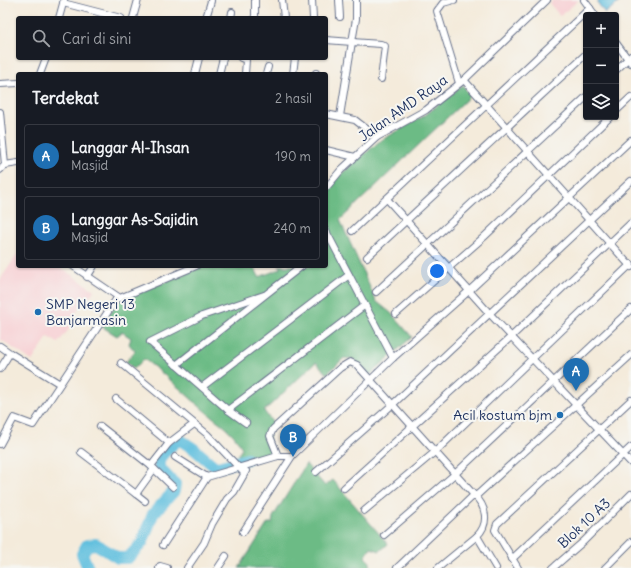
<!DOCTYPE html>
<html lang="id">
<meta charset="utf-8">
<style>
:root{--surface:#171b24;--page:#20242c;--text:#f1f3f6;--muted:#9ea1a6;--line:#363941;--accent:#1f6fb2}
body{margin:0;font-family:Delius,sans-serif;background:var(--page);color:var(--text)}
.controls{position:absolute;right:12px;top:12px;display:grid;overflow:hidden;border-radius:4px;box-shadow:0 1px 3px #0004}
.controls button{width:36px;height:36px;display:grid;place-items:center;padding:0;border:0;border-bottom:1px solid var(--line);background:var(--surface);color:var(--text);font:20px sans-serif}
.you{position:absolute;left:437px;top:271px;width:14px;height:14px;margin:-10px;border:3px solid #fff;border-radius:50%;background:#1a73e8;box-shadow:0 0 0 6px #1a73e833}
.badge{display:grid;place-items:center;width:26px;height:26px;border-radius:50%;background:var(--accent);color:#fff;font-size:13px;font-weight:700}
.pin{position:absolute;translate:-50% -33px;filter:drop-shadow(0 1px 2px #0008)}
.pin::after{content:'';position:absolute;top:21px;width:14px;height:12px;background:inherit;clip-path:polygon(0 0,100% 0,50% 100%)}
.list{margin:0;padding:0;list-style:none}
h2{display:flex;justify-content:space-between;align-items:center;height:52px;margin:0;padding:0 16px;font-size:17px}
h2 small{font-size:13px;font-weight:400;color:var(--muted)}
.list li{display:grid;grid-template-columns:26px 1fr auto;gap:12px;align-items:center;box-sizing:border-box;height:64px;margin:0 8px 8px;padding:0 8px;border:1px solid var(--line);border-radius:4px}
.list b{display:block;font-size:15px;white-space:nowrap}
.list p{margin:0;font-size:13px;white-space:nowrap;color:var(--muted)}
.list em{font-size:13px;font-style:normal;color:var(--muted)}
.icon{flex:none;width:22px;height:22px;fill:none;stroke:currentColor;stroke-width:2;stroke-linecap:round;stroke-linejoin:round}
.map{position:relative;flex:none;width:631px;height:568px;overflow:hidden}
.search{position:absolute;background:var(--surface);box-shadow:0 1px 3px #0004;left:16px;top:16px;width:312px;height:44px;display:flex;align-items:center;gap:10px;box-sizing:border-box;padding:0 14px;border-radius:4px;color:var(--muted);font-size:15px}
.panel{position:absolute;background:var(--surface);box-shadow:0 1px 3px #0004;left:16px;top:72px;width:312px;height:196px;border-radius:4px}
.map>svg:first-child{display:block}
</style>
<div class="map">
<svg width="631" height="568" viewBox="0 0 631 568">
<rect width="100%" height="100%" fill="#f6f6f2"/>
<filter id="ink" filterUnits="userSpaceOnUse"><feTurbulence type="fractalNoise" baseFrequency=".025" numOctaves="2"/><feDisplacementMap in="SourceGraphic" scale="8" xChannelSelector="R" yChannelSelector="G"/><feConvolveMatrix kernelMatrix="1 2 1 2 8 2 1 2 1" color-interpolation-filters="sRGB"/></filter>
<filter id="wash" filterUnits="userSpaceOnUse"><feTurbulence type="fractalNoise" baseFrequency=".012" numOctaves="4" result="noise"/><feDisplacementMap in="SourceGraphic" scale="16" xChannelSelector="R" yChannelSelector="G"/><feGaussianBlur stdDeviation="0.9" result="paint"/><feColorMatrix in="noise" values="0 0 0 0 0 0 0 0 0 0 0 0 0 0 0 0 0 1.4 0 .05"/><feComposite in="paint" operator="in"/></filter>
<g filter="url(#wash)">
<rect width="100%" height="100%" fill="#f4ebdb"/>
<g fill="#f7cfd3">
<polygon points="553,0 579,0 560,16 549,3"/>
<polygon points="18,253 18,266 58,266 94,290 87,301 84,299 70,323 69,329 58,343 48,337 32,361 0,339 0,280"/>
</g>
<g fill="#6cbb85" stroke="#447572">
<path d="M463 85 470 96 340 220 376 301 391 313 412 337 368 376 353 359 344 358 327 374 316 362 264 411 273 423C267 435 268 440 273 453L242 459 237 457 242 448C232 428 214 420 198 405 180 389 163 373 144 359L134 369 126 362 135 351 129 344 131 338 122 332 117 336 101 326 118 301 204 266H254L259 277 280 269 279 266H326V190L342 173 380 141 424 116Z"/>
<polygon points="306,464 325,486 333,480 388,544 380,551 371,548 365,557 370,562 370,568 239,568 268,523 272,523 273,517"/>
</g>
<polygon fill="#60bfde" stroke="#3e779e" points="599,0 622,0 605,13 597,2"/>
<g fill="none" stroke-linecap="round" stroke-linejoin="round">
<path stroke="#60bfde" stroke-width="12" d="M88 568 82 554 87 545 96 544 118 558H128L142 543 153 514 174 491 175 484C150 462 156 459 179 439L194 449 214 466 218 467 247 459"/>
</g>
</g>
<g filter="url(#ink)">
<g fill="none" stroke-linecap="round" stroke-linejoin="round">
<defs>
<g id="minor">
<polyline points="255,0 255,18"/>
<polyline points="282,0 284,18"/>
<polyline points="312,0 313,18"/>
<polyline points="339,0 340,17"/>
<polyline points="454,0 443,3 437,11 459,83"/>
<polyline points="584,0 595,15"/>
<polyline points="63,3 121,18"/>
<polyline points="59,18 64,0"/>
<polyline points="133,18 138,0"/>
<polyline points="206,18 211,1"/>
<polyline points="231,18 232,12"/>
<polyline points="326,40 352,42 356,19 356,0"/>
<polyline points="616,43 631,63"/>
<polyline points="241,58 246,60 245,74"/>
<polyline points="616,70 631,56"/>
<polyline points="40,74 46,58"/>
<polyline points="195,74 199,58"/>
<polyline points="219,74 223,58"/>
<polyline points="266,74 268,67"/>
<polyline points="293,74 295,58"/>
<polyline points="316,74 316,73"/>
<polyline points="464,80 631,267"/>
<polyline points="0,84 18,83"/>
<polyline points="616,111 631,97"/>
<polyline points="0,112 5,165"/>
<polyline points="326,114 355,120 377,137"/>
<polyline points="340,116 352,42 381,44 385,46 381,79"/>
<polyline points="326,150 355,157"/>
<polyline points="0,170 5,165 18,163"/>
<polyline points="326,188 341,170 377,137 426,110 464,80 547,0"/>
<polyline points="387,199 489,313 631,463"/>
<polyline points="326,231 393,358"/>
<polyline points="352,231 590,8"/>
<polyline points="367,257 586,54"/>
<polyline points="73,266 120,298 196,266"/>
<polyline points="87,277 94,266"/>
<polyline points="376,292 586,97"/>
<polyline points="396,314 484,237 610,117"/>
<polyline points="0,346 10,353"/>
<polyline points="121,363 207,434 244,473"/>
<polyline points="176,365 302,266"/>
<polyline points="0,369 10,353 60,384"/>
<polyline points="202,387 349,275"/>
<polyline points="116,399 169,443"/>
<polyline points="228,410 365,305"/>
<polyline points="246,423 228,410 150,342 202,316 264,295"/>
<polyline points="100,426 151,466 169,443 194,424"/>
<polyline points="0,444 14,418 33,425 117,298"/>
<polyline points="81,452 136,494"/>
<polyline points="278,456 270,436 273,429 340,368 350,362 357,365 474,495"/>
<polyline points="175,457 207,477 278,456 292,456 393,358 470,290 631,140"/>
<polyline points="151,466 173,487"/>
<polyline points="316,472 392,405 631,181"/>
<polyline points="344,488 512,336 631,223"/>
<polyline points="476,496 631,355"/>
<polyline points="145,501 136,494 154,469"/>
<polyline points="364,511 436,451 631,264"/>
<polyline points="243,532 292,456"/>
<polyline points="384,535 456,473 631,309"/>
<polyline points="477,536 496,568"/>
<polyline points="163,545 207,477"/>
<polyline points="512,559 631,447"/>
<polyline points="159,568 160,566 167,568"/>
<polyline points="187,568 204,543 212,524 227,499 234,492 246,471"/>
<polyline points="218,568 226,556"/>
<path d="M397 568 474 495C486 506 490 523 477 536L438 568"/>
<polyline points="518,568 495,530 497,524 631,400"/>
<polyline points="553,568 584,541 631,494"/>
<polyline points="605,568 631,542"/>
</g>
</defs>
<use href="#minor" stroke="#67718a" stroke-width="8"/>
<use href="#minor" stroke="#fff" stroke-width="6"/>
</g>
</g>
<g fill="#1f6fb2" stroke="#f6f6f2" stroke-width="1.5">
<circle cx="38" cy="312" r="4"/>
<circle cx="560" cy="415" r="4"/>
</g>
<g text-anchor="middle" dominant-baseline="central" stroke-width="4" stroke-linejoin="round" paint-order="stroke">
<g font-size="14" fill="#1b2f5e" stroke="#f6f6f2">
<text transform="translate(403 108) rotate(-35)">Jalan AMD Raya</text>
<text transform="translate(584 523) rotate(-43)">Blok 10 A3</text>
</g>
<g font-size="14" fill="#1b2f5e" stroke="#f6f6f2" text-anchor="start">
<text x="46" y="304">SMP Negeri 13<tspan x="46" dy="16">Banjarmasin</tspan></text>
<text x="552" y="415" text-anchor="end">Acil kostum bjm</text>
</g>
</g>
</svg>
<div class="controls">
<button>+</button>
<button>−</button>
<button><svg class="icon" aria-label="layers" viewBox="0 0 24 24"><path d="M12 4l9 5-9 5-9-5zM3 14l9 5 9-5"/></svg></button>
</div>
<div class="you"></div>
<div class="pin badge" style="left:576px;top:391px">A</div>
<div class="pin badge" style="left:293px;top:457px">B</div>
<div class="search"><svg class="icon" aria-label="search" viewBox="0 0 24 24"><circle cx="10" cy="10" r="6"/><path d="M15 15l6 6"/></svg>Cari di sini</div>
<section class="panel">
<h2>Terdekat<small>2 hasil</small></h2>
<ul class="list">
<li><span class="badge">A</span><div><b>Langgar Al-Ihsan</b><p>Masjid</p></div><em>190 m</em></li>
<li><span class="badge">B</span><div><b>Langgar As-Sajidin</b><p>Masjid</p></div><em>240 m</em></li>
</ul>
</section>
</div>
